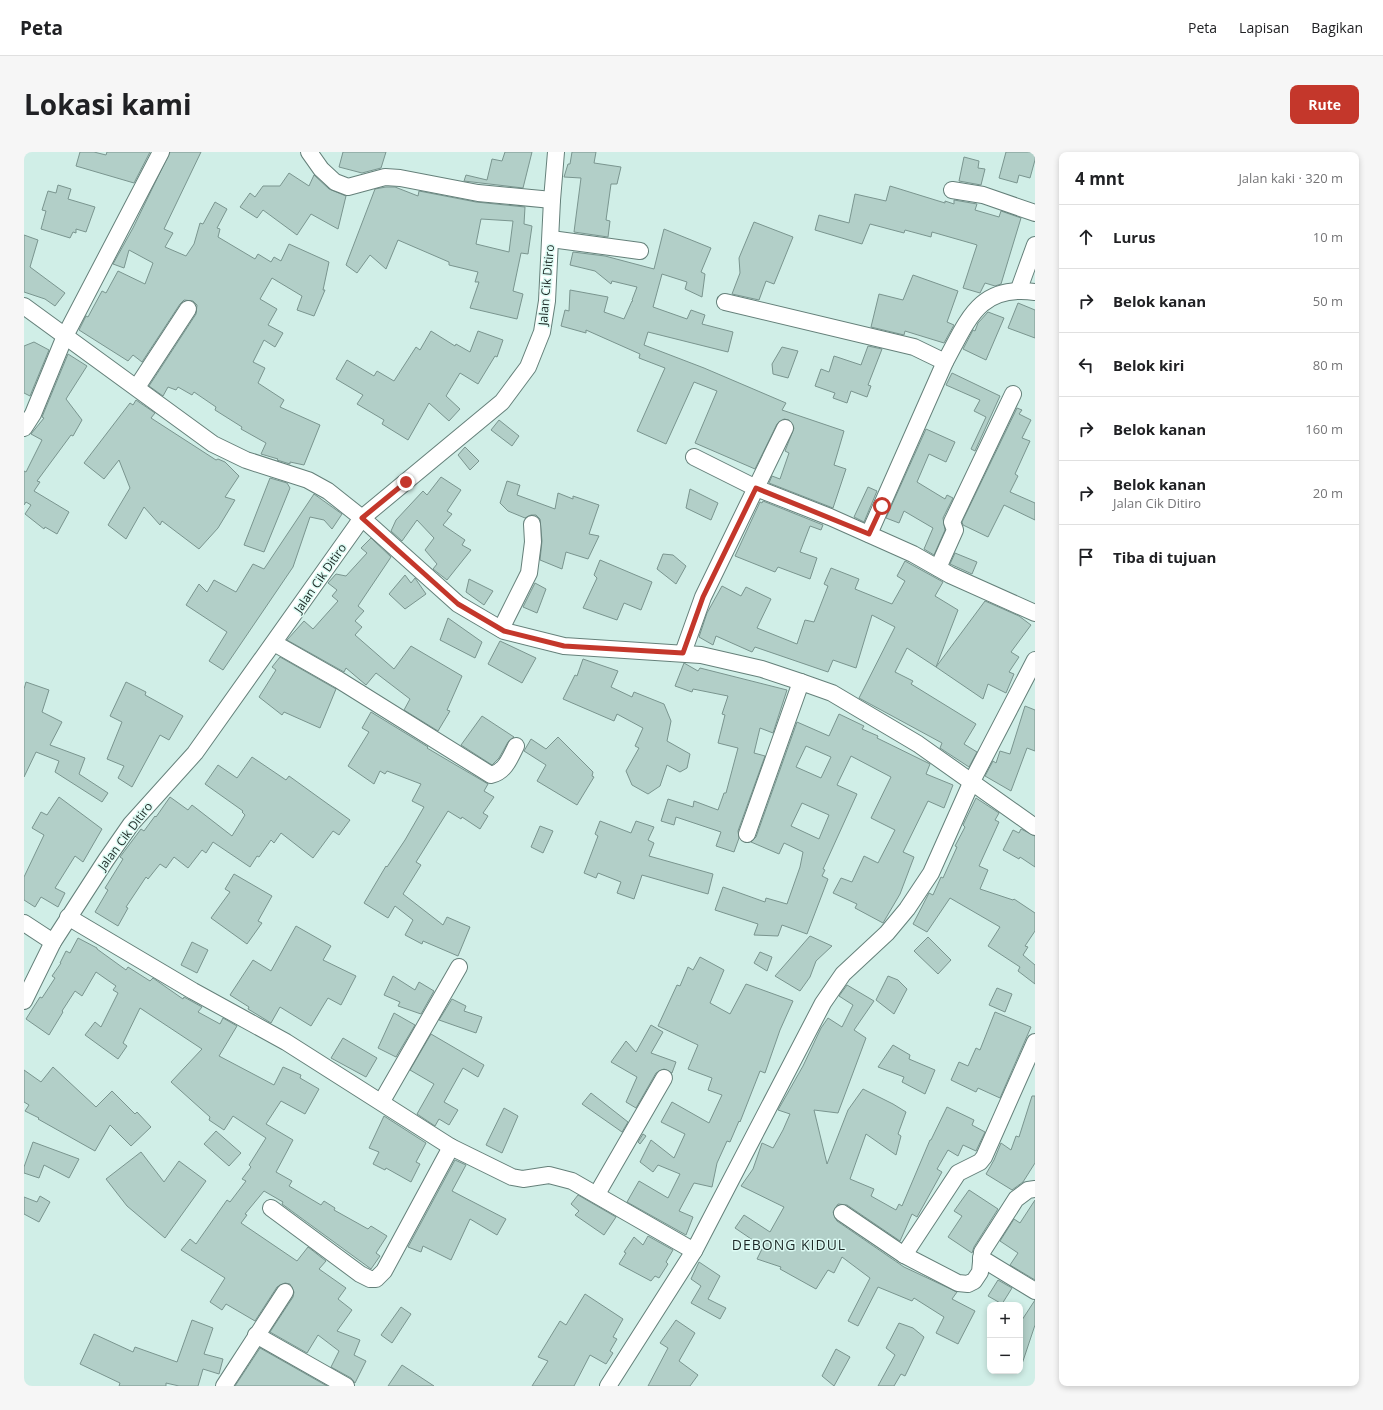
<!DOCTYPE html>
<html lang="id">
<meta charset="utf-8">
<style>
:root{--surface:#fff;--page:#f6f6f6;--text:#202124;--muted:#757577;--line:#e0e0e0;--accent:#c4372b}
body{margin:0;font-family:"Open Sans",sans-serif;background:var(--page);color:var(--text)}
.controls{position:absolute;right:12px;bottom:12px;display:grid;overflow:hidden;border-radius:8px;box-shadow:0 2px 6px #0003}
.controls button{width:36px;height:36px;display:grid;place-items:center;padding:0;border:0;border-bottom:1px solid var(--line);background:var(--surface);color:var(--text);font:20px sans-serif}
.stop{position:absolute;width:12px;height:12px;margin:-9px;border:3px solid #c4372b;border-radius:50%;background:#fff}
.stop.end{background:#c4372b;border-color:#fff;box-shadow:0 1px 4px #0008}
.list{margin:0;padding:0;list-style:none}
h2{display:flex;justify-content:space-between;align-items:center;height:52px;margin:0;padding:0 16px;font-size:17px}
h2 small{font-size:13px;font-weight:400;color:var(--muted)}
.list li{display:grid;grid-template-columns:26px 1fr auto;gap:12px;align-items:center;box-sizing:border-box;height:64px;padding:0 16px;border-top:1px solid var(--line)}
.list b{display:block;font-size:15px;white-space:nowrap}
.list p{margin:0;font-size:13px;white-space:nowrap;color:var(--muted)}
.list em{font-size:13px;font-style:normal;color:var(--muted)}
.icon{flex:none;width:22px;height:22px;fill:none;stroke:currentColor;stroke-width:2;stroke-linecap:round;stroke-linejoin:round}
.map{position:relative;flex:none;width:1011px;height:1234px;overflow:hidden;border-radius:8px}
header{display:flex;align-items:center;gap:24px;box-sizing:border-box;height:56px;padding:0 20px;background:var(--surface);border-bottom:1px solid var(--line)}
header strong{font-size:19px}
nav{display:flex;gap:22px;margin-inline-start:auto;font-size:14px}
.intro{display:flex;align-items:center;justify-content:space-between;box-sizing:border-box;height:96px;padding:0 24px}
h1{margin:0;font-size:28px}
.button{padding:10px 18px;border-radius:8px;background:var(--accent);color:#fff;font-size:14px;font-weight:700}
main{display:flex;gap:24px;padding:0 24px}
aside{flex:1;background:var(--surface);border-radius:8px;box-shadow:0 2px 6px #0003}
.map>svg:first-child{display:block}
</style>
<header>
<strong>Peta</strong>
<nav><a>Peta</a><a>Lapisan</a><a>Bagikan</a></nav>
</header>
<div class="intro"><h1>Lokasi kami</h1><a class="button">Rute</a></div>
<main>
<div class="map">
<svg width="1011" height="1234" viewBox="0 0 1011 1234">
<rect width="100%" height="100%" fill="#d0eee7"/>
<g fill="#b2cfc8" stroke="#7a958f" fill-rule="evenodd">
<polygon points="56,0 70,0 82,3 83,0 126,0 110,31 52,14"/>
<polygon points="146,0 177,0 140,77 149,81 141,95 162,104 170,92 176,71 179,72 191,50 203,57 193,76 196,77 194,85 231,107 234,102 247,110 250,105 257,109 265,92 305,110 299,138 301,138 290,164 273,158 278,144 248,126 236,147 253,157 244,173 259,181 251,195 240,188 229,210 241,216 234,231 260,248 256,255 296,273 280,313 266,310 266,312 253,308 254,307 237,302 242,291 217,277 218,275 191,258 192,255 170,240 168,243 154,235 152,238 144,235 139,244 125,234 172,162 173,153 169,149 160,148 156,152 118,210 109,203 104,209 55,178 62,164 64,165 78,139 82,141 94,119 121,132 129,111 105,98 100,116 89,112 109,76"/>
<polygon points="319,0 362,0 357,16 338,21 315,15"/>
<polygon points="481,0 508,0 499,36 440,29 442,23 463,28 468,7 478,9"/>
<polygon points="548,0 572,0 570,11 597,15 593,32 587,32 582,68 586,69 584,85 550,80 557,26 540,25 544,12 546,12"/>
<polygon points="982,0 1011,0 1011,8 1006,26 995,23 993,31 975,26"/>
<polygon points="940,5 955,9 954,16 961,17 957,33 935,29"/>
<polygon points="265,21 285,34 290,23 305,37 322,44 314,77 287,62 273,83 239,58 233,66 216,55 226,41 231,45 239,34 256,34"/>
<polygon points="34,33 47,37 44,47 71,55 62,80 52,77 52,81 49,80 46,86 17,77 22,59 18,58 24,39 32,41"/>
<polygon points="866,34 921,51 921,49 930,52 930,48 953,52 951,58 975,65 977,59 997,66 977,132 971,134 961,131 956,141 939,136 953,93 950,92 908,80 907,85 881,78 880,81 846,72 838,92 791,78 795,63 825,71 831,42 862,49"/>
<path d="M362 35H371L394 44 395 39 452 50 501 55 500 72 508 74 504 102 497 101 489 139 499 142 493 167 446 156 455 130H451L454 120 425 113V110L374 88 362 117 346 103 333 121 322 113 351 37ZM457 67 489 69 485 100 452 92Z"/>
<polygon points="730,70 769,85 750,132 742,129 735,148 708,142 716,121 715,106"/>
<polygon points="640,77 687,96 677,120 681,122 678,145 661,137 663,130 638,122 629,155 663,167 667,158 681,163 678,172 709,180 704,200 624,180 620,193 680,216 762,251 758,258 820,279 810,313 822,317 809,356 745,331 748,324 756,327 765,301 761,299 770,276 765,268 760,267 753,272 731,317 671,291 693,239 670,230 642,292 613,279 641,216 615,206 616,202 562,178 562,181 537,174 541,158 545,159 546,138 584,145 580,160 600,167 608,149 609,149 608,148 613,135 588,129 587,132 571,119 546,113 549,100 581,104 630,117"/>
<polygon points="0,83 14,88 6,115 41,141 31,154 21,147 0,140"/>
<polygon points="889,123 934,139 923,170 930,173 920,191 881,179 880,183 847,175 855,142 879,148"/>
<polygon points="994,151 1011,158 1011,186 984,176"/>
<polygon points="964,160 980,166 962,208 939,197 949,178 951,179 954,171"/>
<polygon points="407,179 431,194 432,192 446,200 454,179 479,188 473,205 471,204 454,232 436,221 422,244 436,257 425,269 405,251 384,288 358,272 360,268 333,252 339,243 312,227 323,208 350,224 353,219 370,229 392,195 396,198"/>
<polygon points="10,190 25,198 6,244 0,241 0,194"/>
<polygon points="844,194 858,197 844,233 847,234 843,245 827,239 823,251 809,246 811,241 791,234 797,217 805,220 810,204 837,213"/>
<polygon points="758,195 774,199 764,226 749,222 748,212"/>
<polygon points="44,202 63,214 42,247 58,268 49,284 47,283 13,329 16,330 10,339 45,360 33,382 21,375 20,377 1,362 7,353 2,350 0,353 0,319 2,320 18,288 7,282 20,266 18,265"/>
<polygon points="928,221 976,244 951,299 947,297 962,265 950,259 956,248 922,233"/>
<polygon points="112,248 131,261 127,266 192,308 194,307 201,310 215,324 201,345 211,348 194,376 175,397 138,369 136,373 120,355 102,387 84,373 106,336 95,308 80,327 60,311 106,251 109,253"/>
<polygon points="993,256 998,258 995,262 1007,268 998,286 1006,289 991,322 994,324 986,340 1011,351 1011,368 980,353 964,385 939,373 938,370"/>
<polygon points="475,268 495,284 488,294 467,278"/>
<polygon points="902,277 931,290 922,310 905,302 893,330 921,347 923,343 929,346 919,366 921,378 910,403 900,397 909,376 880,359 875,371 862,366"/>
<polygon points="441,295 455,309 446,318 434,303"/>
<polygon points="417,325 437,338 423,359 428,362 419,373 441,388 438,393 447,398 423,428 409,417 413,412 401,398 410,386 393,368 378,389 367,379 372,368 399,339 403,343"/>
<polygon points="246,326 263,331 266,336 240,400 220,393"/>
<polygon points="483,329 496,333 493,343 531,357 534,341 549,347 549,344 575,353 565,382 575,384 564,407 542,400 538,417 516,408 518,389 516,367 512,363 507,363 501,366 484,359 476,351"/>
<polygon points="844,335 853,339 840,370 830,365"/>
<polygon points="666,337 694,351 687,368 662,356"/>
<polygon points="290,342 318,362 308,377 300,368 286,365 269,415 199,518 185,509 203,480 162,453 175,432 183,440 190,428 212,440 229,412 240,417"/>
<polygon points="739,349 799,373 797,378 786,374 776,400 793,406 786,427 754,415 751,420 711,404 736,350 738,351"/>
<polygon points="347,386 367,405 334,454 340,459 331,469 338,475 331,483 370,517 387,494 438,524 423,558 426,559 414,579 380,558 386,547 352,521 342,533 322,516 320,520 263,488 280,469 289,477 314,449 308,444 313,438 304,431 312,422 322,424 343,401 337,396"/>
<polygon points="931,401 953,410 948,422 926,412"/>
<polygon points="639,402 649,403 662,414 652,432 633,417"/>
<polygon points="576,408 628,430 617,458 600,451 593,468 559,456 573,426 570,423"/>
<polygon points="881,409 919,430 911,444 934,458 912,515 883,496 871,520 889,529 887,532 952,572 940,592 953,600 945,615 916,596 918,591 835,546 871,475 848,463 832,516 809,508 804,520 731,495 728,500 692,484 689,493 675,485 683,461 698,434 717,444 722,435 747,447 733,476 773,492 781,468 790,470 804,434 800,432 807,416 835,427 831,437 868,452 881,429 873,424"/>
<polygon points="381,423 387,431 391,426 402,442 381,457 365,442"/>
<polygon points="445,427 469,439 460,453 442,440"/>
<polygon points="511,431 522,437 513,461 499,455"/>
<polygon points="961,449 995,464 1007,473 987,500 995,505 985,520 990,522 982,541 964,532 959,547 912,515"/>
<polygon points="424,466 458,490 451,506 416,488"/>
<polygon points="476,489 512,506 498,531 464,512"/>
<polygon points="256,505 312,537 296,576 260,560 258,563 235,545 252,518 248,515"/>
<polygon points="559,507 594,519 587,535 608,545 610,540 640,552 647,569 643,589 666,602 663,616 656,620 643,613 636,634 624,642 608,633 602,619 615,596 611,594 619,576 593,562 590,569 539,547 551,523 553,524"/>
<polygon points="660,511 674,519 676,516 763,538 749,581 736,576 730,601 741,604 714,679 715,686 710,700 692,694 697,680 652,665 650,673 637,669 644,647 669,655 670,649 694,658 700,641 702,641 714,596 694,591 701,563 698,562 704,544 669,537 668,540 651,534"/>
<polygon points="2,530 25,538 18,560 38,570 26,593 61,606 55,622 84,641 78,650 31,620 35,609 12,600 0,625 0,537"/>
<polygon points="102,530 122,540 121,543 159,564 145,588 136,583 108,635 94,626 100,614 83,607 98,570 86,564"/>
<polygon points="1001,554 1011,558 1011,599 1003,596 987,639 961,624 969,609 972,611 976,599 986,602"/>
<polygon points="347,560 404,595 403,596 464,632 460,639 470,645 459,661 464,664 456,677 438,665 437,667 424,659 392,710 397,713 379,742 419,773 423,765 446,775 434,804 399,789 398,792 381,783 389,768 371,754 364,766 340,751 362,714 363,715 381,688 400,655 388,649 397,632 363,619 361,622 356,619 350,632 324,614 345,580 338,576"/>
<path d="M815 562 840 574 838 577 854 584 853 586 904 611 906 612 902 622 929 633 920 656 904 649 879 700 890 705 876 742 859 771 831 756 833 752 809 741 817 726 828 730 840 704 854 711 871 678 847 666 867 625 827 604 813 633 833 642 799 717 801 718 798 724 804 727 783 782 758 773 754 784 730 783 734 772 691 758 699 735 741 750 742 746 763 752 776 715 779 700 760 691 755 702 727 690 732 685 773 570 805 584ZM782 594 807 605 797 626 772 615ZM778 651 805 663 795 687 767 674Z"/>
<polygon points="458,564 490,585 484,590 475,606 468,613 437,593"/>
<polygon points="534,585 569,620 568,624 570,625 553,653 513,629 522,613 500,599 507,587 522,597"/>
<polygon points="228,605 262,628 265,624 326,668 315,683 309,679 289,706 257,681 250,691 247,688 235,705 233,704 226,715 189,690 182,701 178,698 164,716 150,705 142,716 136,712 124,727 122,725 102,755 104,756 94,774 71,760 84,738 81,736 99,707 96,705 117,677 120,679 131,664 132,665 146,645 164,658 168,653 208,684 221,663 218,660 219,659 181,632 194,613 213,626"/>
<polygon points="35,645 78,677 59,710 51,704 31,736 41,741 34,755 17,745 11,755 0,748 0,725 20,683 8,676 17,660 23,663"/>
<polygon points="952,646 975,661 971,668 975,670 955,714 964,718 956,737 989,748 990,747 1011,761 1011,779 1001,794 1004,795 999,803 1011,813 1011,832 994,819 996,815 964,794 976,775 926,746 903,780 889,772 905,741 909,743 917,725 919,726 933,695 931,694 941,675 939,673"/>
<polygon points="576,669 607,681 612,669 630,675 624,688 630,691 625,704 689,722 684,742 618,723 610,747 593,741 597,730 574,721 572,726 560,721 574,684 571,682"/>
<polygon points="516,674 529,679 519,701 507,695"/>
<polygon points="997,677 1011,684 1011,715 996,705 995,707 979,698 989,678 995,681"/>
<polygon points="210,722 248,744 234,769 238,771 223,792 187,766 206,740 201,737"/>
<polygon points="272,774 307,794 299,808 332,824 317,853 304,846 287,874 256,855 247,871 224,857 225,855 206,843 229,808 247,819"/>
<polygon points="786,784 808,794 792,809 786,825 776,839 751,824"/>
<polygon points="904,785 927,808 914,822 890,799"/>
<polygon points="54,786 73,796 73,797 102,818 104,815 126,829 129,826 159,847 160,845 178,855 174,860 196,872 199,866 213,874 195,904 250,933 259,915 277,923 276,926 295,937 281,962 257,949 242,972 269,988 252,1020 268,1029 265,1034 297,1053 300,1049 311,1056 310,1058 344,1077 347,1074 363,1084 352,1101 356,1104 347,1117 258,1052 259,1050 240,1039 221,1062 223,1063 217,1071 273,1109 284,1095 302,1109 295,1117 322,1136 314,1147 328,1158 313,1179 336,1188 330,1203 342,1209 331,1231 327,1226 307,1215 315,1199 294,1183 283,1201 246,1180 269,1145 270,1140 266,1132 261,1131 253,1135 231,1169 202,1152 198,1158 186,1150 201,1126 157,1098 166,1087 172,1092 203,1048 206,1050 222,1029 218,1027 227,1015 225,1013 242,986 209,964 200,978 185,968 186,965 147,930 178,897 116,856 99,891 103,894 94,907 61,883 71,870 77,875 94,841 89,838 92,834 72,820 58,844 51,839 38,859 39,860 25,883 2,867 16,845 18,846 31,826 28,824 37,811 36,811 42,799 46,801"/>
<polygon points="168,790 184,798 173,821 157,813"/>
<polygon points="736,800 748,805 743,819 730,811"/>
<polygon points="676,805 700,818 686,851 706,862 722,832 769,849 756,878 741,921 736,919 716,970 715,969 706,990 703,989 693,1011 688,1035 670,1031 655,1059 669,1065 662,1083 603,1050 615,1029 644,1046 656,1022 634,1013 629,1020 616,1010 627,988 650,1006 661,982 637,970 648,950 685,971 698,943 684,938 688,926 664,917 674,893 634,874 653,833 656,834 664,815 669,818"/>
<polygon points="369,824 391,838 395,830 410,839 397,862 374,854 376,850 360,843"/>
<polygon points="864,824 874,828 883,837 870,862 852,848"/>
<polygon points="823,833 850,849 830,878 842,886 814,961 790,958 803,1012 824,958 839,937 869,952 882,960 874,982 877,984 872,1003 842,982 826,1027 850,1037 847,1044 872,1058 875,1052 878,1054 906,988 907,988 923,955 950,968 948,973 961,980 952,999 939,993 934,1004 924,998 913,1017 918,1020 893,1065 888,1062 876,1089 823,1053 814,1052 809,1060 813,1069 880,1115 933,1140 928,1147 951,1159 934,1192 912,1181 920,1165 890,1146 888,1149 854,1135 834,1174 824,1169 846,1126 818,1105 810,1121 804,1118 792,1137 756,1117 757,1115 733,1107 739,1095 711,1076 720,1063 746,1080 760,1055 717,1034 729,1017 738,991 749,996 759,978 766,962 754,958 779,914 797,876 804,866 818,875 829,853 815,844"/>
<polygon points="973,836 988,842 981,860 965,853"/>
<polygon points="428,847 442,854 440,859 458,865 452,881 415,868"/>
<polygon points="971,860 1007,875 976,946 954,936 952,940 927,928 935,910 944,914 952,896 956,898"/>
<polygon points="370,861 391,873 372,905 354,896"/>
<polygon points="627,873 639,880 627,901 652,910 648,921 640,917 632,921 612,956 602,950 613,925 587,910 602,889 612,900"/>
<polygon points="407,882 460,913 454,925 439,916 420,950 434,958 425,973 415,967 411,974 393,962 410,932 386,918"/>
<polygon points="319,886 353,906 342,925 307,906"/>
<polygon points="869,893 886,903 885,907 911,918 901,942 878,930 880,925 854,915"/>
<polygon points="29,915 72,955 88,939 111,962 113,960 127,975 107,994 86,973 71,999 14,967 15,966 1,959 5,953 0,950 0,918 17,930"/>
<polygon points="567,941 604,970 598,980 558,952"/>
<polygon points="1008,944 1011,944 1011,1011 999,1030 988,1038 962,1022 970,1008 977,991 987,998 992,984 995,985"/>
<polygon points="480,956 494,964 478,1001 462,993"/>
<polygon points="360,964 402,991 392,1010 396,1012 387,1030 362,1016 361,1018 349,1012 355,1000 345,996"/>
<polygon points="192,979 217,1001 205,1014 180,992"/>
<polygon points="619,982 622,984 616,992 614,990"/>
<polygon points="9,990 55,1007 45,1026 20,1013 15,1026 0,1021 0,1015"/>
<polygon points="117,1000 140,1030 155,1009 182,1029 141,1086 103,1054 82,1027"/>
<polygon points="431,1008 442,1013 428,1039 482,1067 473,1083 446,1067 427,1108 399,1094 397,1100 384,1095"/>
<polygon points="945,1038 974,1057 950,1095 948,1101 924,1085 938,1064 930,1059"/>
<polygon points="554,1043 592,1065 580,1083 551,1063 555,1059 547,1052"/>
<polygon points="16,1044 26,1050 15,1070 0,1062 0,1045 13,1050"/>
<polygon points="1011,1048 1011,1128 986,1113 994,1101 976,1089 990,1067 996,1071"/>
<polygon points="624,1084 649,1098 642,1110 644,1112 635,1126 631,1124 627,1129 595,1112 602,1101 600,1100 610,1085 619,1093"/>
<polygon points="675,1110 696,1124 684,1147 702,1156 696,1167 667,1151 677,1134 667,1127"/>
<polygon points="974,1128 988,1136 978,1152 964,1144"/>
<polygon points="561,1142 599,1167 589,1185 593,1187 586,1199 589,1201 582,1212 566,1203 550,1234 508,1234 524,1209 514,1205 536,1169 542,1173"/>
<polygon points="1011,1148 1011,1173 998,1212 996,1211 996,1171"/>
<polygon points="377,1155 387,1162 368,1191 357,1183"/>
<polygon points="168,1168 189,1176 180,1202 199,1207 195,1222 179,1217 174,1234 155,1234 142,1231 142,1234 95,1234 96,1231 56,1212 70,1182 109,1200 111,1195 153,1210"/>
<polygon points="652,1168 671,1181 655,1209 674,1223 666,1234 624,1234 644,1196 636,1191"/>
<polygon points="875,1171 889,1176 900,1185 881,1224 877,1222 870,1234 854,1234 871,1203 862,1196"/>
<polygon points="236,1196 303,1234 211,1234"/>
<polygon points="812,1197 826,1205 810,1234 798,1224"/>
<polygon points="378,1213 410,1234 364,1234"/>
</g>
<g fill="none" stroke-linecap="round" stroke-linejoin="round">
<defs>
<g id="minor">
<polyline points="285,0 297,17 311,30 324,35 361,25 376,26 454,41 528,48"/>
<polyline points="928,38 959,43 1011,61"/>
<polyline points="527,87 616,99"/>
<polyline points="995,137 1011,93"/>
<polyline points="701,150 890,195 921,210 845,382"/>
<polyline points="0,154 189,292 222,308 284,328 304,339 338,366 434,452 480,479 540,494 677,503 738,517 777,530 808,541 894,592 1011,675"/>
<path d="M921 210C944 168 955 132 1011 140"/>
<polyline points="113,235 164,157"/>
<polyline points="0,276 9,262 41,184 137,0"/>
<polyline points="670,305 732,336 806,365 889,402 926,423 1011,461"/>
<polyline points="914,416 931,378 928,370 989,242"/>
<polyline points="477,477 505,421 509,390 508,372"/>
<path d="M250 491 315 528 467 623C481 620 486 606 492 594"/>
<polyline points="659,501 679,445 761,276"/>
<polyline points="723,682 777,530"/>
<polyline points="44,765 169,839 262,890 427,995 488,1025 499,1027 525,1023 548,1029 670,1099"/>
<polyline points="0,771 29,790"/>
<polyline points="0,849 29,790 82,708 107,672 171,601 338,366 478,250 504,215 518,180 523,149 528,48 532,0"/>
<polyline points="358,949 435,815"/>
<polyline points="573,1042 640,926"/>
<polyline points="247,1056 336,1122 346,1127 352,1127 360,1119 427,995"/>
<polyline points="818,1061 880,1103 934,1131 944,1132 950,1129 956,1120 958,1100 992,1047 1004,1038 1011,1037"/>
<polyline points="880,1103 934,1021 956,1010 960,1005 1011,890"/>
<polyline points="957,1106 1011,1139"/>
<polyline points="232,1183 322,1234"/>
<polyline points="200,1234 261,1140"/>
<polyline points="584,1234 670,1099 799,851 819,822 863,781 883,757 907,721 948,629 1011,508"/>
</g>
</defs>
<use href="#minor" stroke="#65807a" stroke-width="18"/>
<use href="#minor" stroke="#fff" stroke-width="16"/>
</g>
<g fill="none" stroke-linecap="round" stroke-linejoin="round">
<polyline stroke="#c4372b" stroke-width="5" points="382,330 338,366 434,452 480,479 540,494 659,501 679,445 732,336 845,382 858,354"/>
</g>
<g text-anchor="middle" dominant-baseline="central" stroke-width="3" stroke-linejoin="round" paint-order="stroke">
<g font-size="12" fill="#1d2825" stroke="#ddfbf4">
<text transform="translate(522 133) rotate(-85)">Jalan Cik Ditiro</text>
<text transform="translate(296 426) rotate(-55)">Jalan Cik Ditiro</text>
<text transform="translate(101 684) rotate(-53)">Jalan Cik Ditiro</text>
</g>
<g font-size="14" letter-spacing="1" fill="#1d2825" stroke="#ddfbf4">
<text x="765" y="1092">DEBONG KIDUL</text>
</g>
</g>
</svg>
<div class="controls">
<button>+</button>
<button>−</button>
</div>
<div class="stop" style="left:858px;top:354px"></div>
<div class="stop end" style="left:382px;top:330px"></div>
</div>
<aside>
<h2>4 mnt<small>Jalan kaki · 320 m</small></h2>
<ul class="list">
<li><svg class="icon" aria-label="ahead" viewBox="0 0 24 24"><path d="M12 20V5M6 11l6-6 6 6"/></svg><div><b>Lurus</b></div><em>10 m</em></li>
<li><svg class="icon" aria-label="right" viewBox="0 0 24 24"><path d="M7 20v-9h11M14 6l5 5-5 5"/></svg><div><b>Belok kanan</b></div><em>50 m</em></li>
<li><svg class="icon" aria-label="left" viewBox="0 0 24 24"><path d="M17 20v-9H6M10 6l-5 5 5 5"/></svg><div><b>Belok kiri</b></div><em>80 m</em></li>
<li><svg class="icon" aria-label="right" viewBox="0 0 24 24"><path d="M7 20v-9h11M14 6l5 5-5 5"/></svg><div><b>Belok kanan</b></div><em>160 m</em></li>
<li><svg class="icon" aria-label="right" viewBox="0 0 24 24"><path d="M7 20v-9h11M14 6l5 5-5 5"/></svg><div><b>Belok kanan</b><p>Jalan Cik Ditiro</p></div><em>20 m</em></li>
<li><svg class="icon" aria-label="arrive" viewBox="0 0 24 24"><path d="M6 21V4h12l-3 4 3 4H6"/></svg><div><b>Tiba di tujuan</b></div></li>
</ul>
</aside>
</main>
